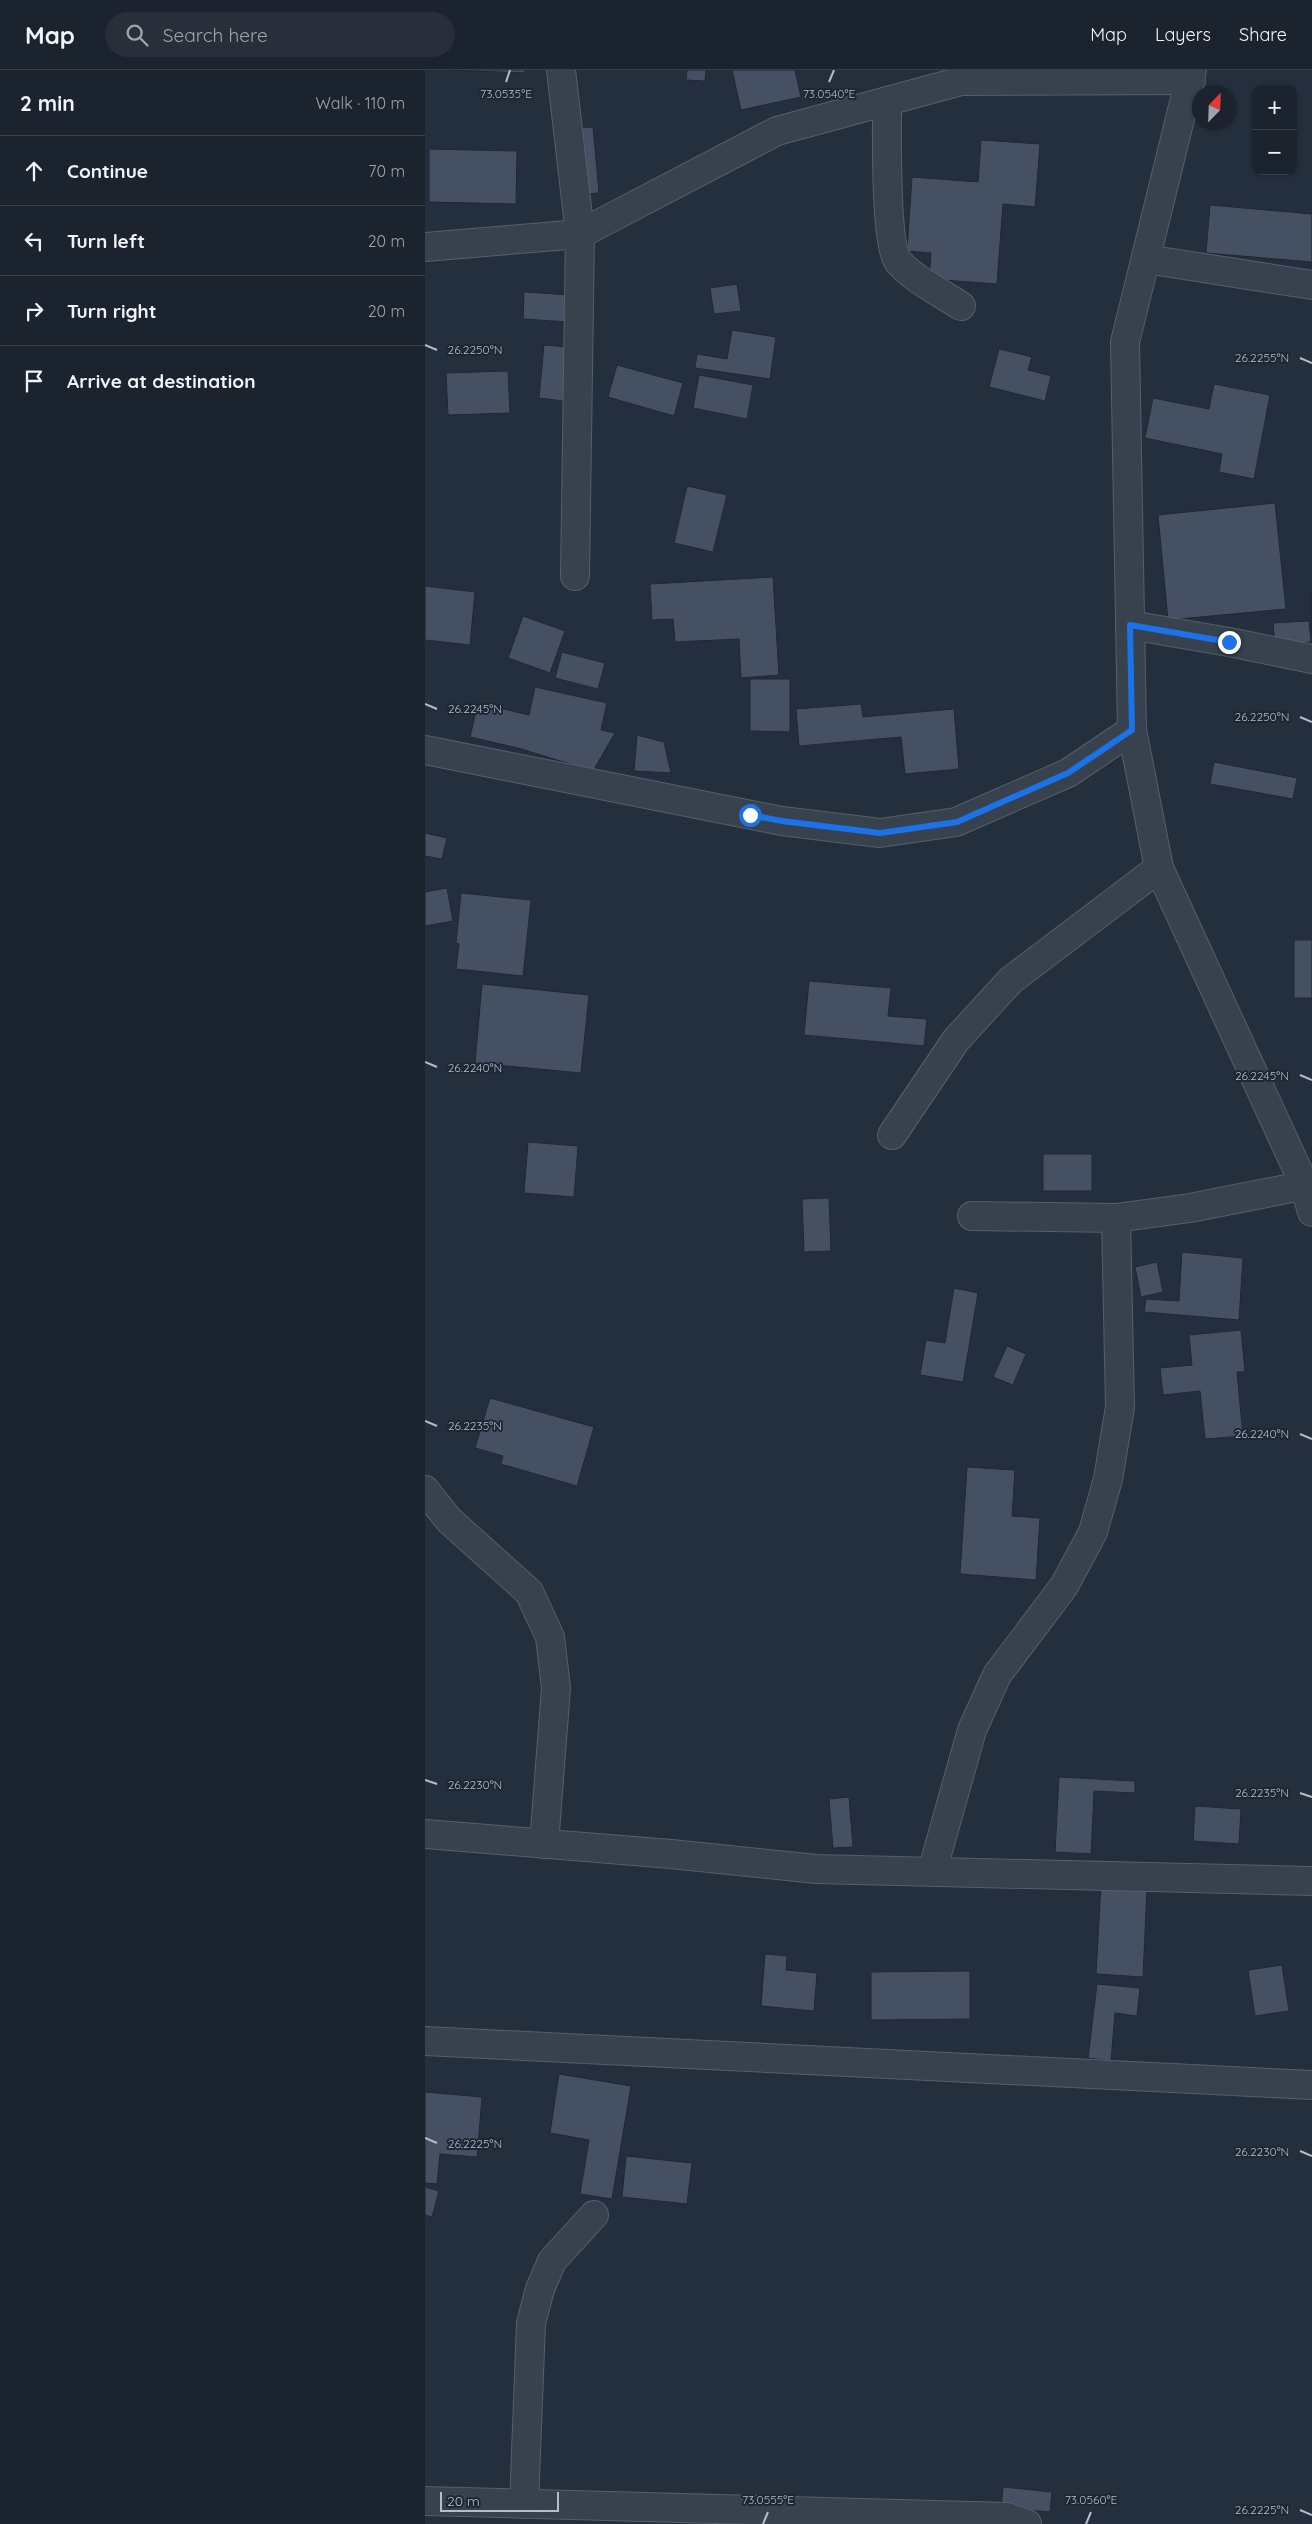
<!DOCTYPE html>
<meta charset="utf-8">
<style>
:root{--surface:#1b232e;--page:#282f3a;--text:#f1f3f6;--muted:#a0a4aa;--line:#39404a}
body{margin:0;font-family:Quicksand,sans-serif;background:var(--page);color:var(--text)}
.controls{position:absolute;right:15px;top:15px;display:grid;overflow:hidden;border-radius:10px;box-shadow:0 1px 4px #0004}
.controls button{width:45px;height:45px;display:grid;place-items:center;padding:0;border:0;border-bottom:1px solid var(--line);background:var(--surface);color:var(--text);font:25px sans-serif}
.compass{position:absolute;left:767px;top:15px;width:45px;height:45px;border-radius:50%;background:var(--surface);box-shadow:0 1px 4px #0004;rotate:23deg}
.scale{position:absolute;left:15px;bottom:12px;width:119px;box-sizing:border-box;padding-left:5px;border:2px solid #b4bcc9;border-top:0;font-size:14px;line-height:18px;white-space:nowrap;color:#b4bcc9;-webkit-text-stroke:4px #1d2633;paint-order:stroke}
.stop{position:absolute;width:15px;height:15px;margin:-11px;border:4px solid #1a73e8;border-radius:50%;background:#fff}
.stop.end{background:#1a73e8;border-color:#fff;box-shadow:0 1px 5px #0008}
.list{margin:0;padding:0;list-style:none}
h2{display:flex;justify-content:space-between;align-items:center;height:65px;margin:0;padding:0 20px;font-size:21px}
h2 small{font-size:16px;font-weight:400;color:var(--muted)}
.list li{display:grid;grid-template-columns:32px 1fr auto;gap:15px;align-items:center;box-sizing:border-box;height:70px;padding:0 20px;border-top:1px solid var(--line)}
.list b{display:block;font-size:19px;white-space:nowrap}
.list em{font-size:16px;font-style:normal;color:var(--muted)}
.icon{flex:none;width:28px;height:28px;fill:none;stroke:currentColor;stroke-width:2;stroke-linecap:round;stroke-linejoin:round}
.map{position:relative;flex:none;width:887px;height:2454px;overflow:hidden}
header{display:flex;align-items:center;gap:30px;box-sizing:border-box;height:70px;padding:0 25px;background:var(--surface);border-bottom:1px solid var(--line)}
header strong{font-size:24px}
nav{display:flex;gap:28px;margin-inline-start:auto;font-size:18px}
.search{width:350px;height:45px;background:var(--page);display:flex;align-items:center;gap:12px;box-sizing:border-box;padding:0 18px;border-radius:28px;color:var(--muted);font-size:19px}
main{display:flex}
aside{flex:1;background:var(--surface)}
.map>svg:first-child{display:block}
</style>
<header>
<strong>Map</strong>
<div class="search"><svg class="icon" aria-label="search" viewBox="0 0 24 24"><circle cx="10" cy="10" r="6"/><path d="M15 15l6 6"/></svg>Search here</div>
<nav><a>Map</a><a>Layers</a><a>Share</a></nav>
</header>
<main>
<aside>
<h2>2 min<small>Walk · 110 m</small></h2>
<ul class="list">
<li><svg class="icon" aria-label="ahead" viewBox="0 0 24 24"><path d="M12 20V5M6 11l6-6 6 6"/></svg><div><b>Continue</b></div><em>70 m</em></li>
<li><svg class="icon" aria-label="left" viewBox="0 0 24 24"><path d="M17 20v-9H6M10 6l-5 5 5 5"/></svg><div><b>Turn left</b></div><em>20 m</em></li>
<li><svg class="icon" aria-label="right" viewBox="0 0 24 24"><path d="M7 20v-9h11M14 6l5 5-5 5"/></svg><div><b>Turn right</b></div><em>20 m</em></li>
<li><svg class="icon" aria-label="arrive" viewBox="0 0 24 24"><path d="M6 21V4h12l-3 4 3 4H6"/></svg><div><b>Arrive at destination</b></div></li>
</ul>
</aside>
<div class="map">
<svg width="887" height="2454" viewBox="0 0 887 2454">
<rect width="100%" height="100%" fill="#242f3e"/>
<g fill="#455162" stroke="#1f2835">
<polygon points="23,0 100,0 100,3"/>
<polygon points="262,0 281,0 280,11 261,10"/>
<polygon points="307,0 370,0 376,27 316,40"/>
<polygon points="168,57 174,123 151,125 145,59"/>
<polygon points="556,70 615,74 610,137 578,134 572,214 504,209 506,183 482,181 487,107 553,112"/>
<polygon points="4,79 92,81 91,134 4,132"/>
<polygon points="785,135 887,144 887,192 781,183"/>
<polygon points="312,214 316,241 289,244 285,218"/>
<polygon points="99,222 145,225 143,252 98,249"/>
<polygon points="307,260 351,267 345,309 270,298 272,284 302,289"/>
<polygon points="119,275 144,277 139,331 114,328"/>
<polygon points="574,279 607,287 603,300 626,306 620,331 564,317"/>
<polygon points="192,295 258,313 249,346 183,327"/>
<polygon points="83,301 85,343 23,345 21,303"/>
<polygon points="274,305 328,315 322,349 268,338"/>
<polygon points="789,314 845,325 829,409 794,402 797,384 720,368 728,328 784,339"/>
<polygon points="262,416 302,425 288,482 249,473"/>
<polygon points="850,433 861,539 743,550 733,445"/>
<polygon points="348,507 354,605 316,608 314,569 250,572 248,549 227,550 225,514"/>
<polygon points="0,516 50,522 45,575 0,570"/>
<rect x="886" y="522" width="1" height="42"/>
<polygon points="98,546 140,561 125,603 83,588"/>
<polygon points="884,551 886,572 850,575 848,553"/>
<polygon points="137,582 180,593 173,619 130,608"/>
<polygon points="325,609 365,609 365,662 325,661"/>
<polygon points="110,617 182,633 176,660 190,663 168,701 93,678 45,667 53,633 104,645"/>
<polygon points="436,634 438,647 529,639 534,699 480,704 476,667 374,676 371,639"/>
<polygon points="212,665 239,672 246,703 209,701"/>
<polygon points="789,692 872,708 868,729 785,714"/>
<polygon points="0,763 22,768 17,789 0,786"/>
<polygon points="22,818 28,851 0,856 0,822"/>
<polygon points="36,823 106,830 98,906 31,899 34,874 31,873"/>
<rect x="869" y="870" width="18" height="58"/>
<polygon points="384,911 466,918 463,946 502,949 499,976 379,965"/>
<polygon points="57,914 164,925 156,1003 50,993"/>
<polygon points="103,1072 153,1076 149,1127 99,1123"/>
<rect x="618" y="1084" width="49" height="37"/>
<polygon points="404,1128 406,1181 379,1182 377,1129"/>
<polygon points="757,1182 818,1188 814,1250 719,1242 721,1229 754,1231"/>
<polygon points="732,1192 738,1222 716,1227 710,1197"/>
<polygon points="529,1218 553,1223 538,1312 495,1305 501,1270 520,1273"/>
<polygon points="816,1260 820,1302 812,1302 818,1366 780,1369 775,1321 738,1325 735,1298 767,1295 764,1265"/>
<polygon points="582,1276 601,1284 588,1315 568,1307"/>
<polygon points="65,1328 169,1357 152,1416 76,1394 78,1386 50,1378"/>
<polygon points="542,1397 590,1400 587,1446 615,1448 611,1510 535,1504"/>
<polygon points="634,1707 710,1711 710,1723 669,1721 666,1784 630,1782"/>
<polygon points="424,1727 428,1777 408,1778 404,1729"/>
<polygon points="770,1736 816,1739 814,1774 768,1771"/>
<polygon points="676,1815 722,1818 718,1907 671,1904"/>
<polygon points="340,1884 362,1886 361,1900 392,1903 389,1941 336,1936"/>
<polygon points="857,1895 864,1941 830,1946 823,1900"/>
<polygon points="545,1901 545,1949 446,1950 446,1902"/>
<polygon points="672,1914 715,1918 712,1946 690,1943 686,1991 663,1988"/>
<polygon points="134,2004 206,2016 187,2129 155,2124 164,2070 125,2063"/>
<polygon points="0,2022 57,2027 52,2087 15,2084 12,2114 0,2113"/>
<polygon points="201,2086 267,2093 262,2134 197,2127"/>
<polygon points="0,2117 14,2121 7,2147 0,2145"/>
<polygon points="578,2417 627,2422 625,2442 576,2438"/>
</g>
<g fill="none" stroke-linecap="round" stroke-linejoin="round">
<defs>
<g id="minor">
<polyline points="136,0 155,164 352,61 536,11 766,10"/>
<polyline points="767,0 700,272 707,660 734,798 879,1114 887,1142"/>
<path d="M462 31C462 60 460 173 473 191 485 207 519 225 536 236"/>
<polyline points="0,177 155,164 150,506"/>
<polyline points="721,189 887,215"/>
<polyline points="705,555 804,572 887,589"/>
<polyline points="0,680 357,751 455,763 531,752 643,703 707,660"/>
<polyline points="467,1065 531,970 586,910 734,798"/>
<polyline points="547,1146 691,1148 765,1138 887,1114"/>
<polyline points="0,1420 24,1450 104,1522 125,1567 131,1618 119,1774"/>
<polyline points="0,1764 246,1784 391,1799 887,1811"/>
<polyline points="507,1802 547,1660 572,1605 639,1516 668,1462 683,1409 695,1337 691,1148"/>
<polyline points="0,1971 887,2015"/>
<polyline points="0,2431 582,2447 602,2454"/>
<polyline points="99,2434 106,2253 115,2219 127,2191 169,2145"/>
</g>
</defs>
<use href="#minor" stroke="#565f6c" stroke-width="30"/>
<use href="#minor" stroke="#38414e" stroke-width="28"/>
</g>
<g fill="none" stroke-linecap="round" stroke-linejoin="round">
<polyline stroke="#1a73e8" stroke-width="6" points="325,745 357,751 455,763 532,752 643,703 707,660 705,555 804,572"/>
</g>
<path fill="none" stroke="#b4bcc9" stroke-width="2" d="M81 12 85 0M404 12 409 0M0 275 12 280M875 288 887 293M0 634 12 639M875 647 887 652M0 992 12 997M875 1005 887 1010M0 1351 12 1356M875 1364 887 1369M0 1710 12 1714M875 1723 887 1727M0 2068 12 2073M875 2081 887 2086M875 2440 887 2445M338 2454 343 2442M661 2454 666 2442"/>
<g font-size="12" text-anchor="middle" fill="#b4bcc9" stroke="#1d2633" stroke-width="4" stroke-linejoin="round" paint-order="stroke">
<text x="81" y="28">73.0535°E</text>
<text x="404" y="28">73.0540°E</text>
<text x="50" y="284">26.2250°N</text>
<text x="837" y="292">26.2255°N</text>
<text x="50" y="643">26.2245°N</text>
<text x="837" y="651">26.2250°N</text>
<text x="50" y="1002">26.2240°N</text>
<text x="837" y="1010">26.2245°N</text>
<text x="50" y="1360">26.2235°N</text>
<text x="837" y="1368">26.2240°N</text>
<text x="50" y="1719">26.2230°N</text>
<text x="837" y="1727">26.2235°N</text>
<text x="50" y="2078">26.2225°N</text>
<text x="837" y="2086">26.2230°N</text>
<text x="343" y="2434">73.0555°E</text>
<text x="666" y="2434">73.0560°E</text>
<text x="837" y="2444">26.2225°N</text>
</g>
</svg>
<div class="controls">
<button>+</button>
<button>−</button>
</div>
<svg class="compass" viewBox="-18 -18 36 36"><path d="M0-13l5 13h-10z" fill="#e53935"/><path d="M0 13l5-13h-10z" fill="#a0a4aa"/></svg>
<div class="scale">20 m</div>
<div class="stop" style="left:325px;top:745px"></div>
<div class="stop end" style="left:804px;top:572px"></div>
</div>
</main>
